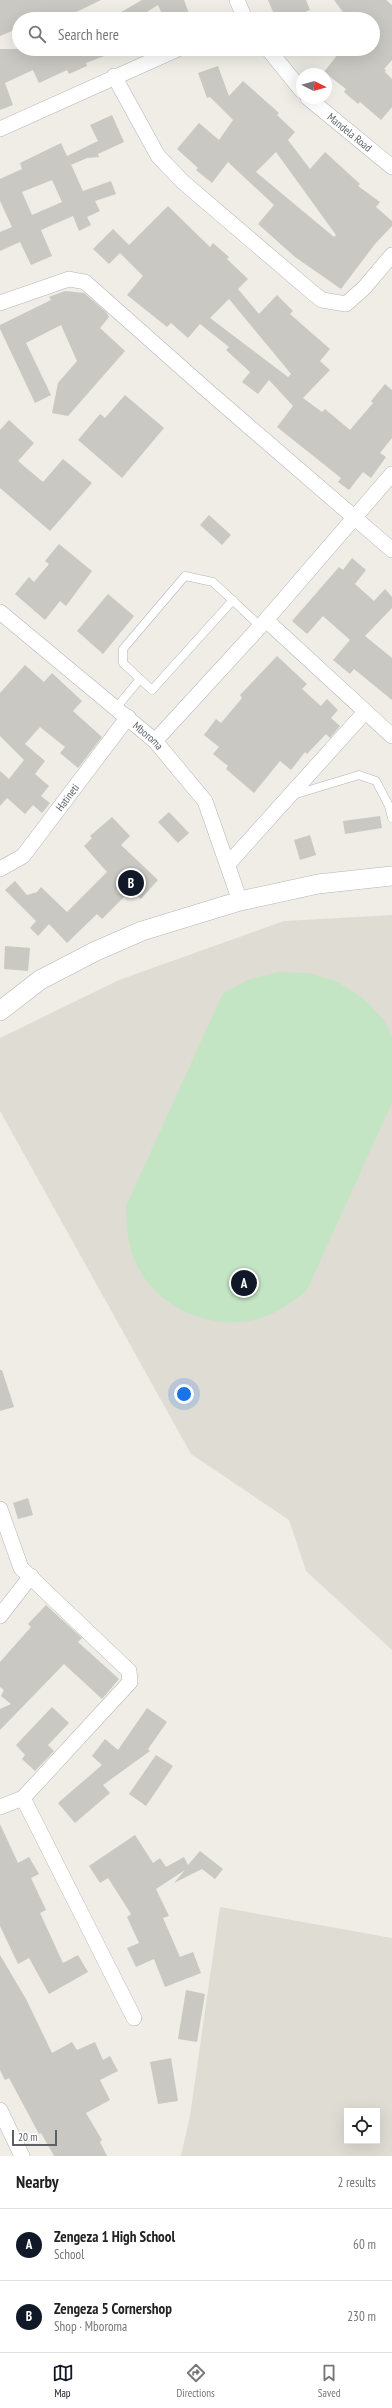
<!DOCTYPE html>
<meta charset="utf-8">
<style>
:root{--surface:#fff;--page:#f2f2f2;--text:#222;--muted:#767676;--line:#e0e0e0;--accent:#111827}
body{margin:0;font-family:"PT Sans Narrow",sans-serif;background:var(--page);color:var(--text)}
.controls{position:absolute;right:12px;bottom:12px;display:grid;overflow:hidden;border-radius:0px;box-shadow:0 4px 16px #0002}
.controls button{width:36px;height:36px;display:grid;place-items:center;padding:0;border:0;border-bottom:1px solid var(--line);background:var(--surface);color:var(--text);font:20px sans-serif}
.compass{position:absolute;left:296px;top:68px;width:36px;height:36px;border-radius:50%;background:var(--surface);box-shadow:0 4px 16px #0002;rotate:95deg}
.scale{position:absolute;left:12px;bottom:10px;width:45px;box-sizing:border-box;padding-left:4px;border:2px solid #5d6165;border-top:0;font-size:11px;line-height:14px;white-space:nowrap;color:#5d6165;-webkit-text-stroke:3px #fff;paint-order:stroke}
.you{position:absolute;left:184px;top:1394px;width:14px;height:14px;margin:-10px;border:3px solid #fff;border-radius:50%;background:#1a73e8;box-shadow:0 0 0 6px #1a73e833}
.badge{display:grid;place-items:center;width:26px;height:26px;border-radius:50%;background:var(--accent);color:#fff;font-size:13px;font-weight:700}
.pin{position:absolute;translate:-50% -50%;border:2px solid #fff;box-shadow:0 1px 4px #0006}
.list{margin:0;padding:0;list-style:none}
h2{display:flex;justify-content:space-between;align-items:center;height:52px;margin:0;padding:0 16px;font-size:17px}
h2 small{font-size:13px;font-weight:400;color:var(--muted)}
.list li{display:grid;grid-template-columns:26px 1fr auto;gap:12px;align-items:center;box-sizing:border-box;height:72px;padding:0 16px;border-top:1px solid var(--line)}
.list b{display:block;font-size:15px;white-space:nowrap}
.list p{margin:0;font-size:13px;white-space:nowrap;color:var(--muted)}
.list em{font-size:13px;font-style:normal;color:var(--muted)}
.icon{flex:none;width:22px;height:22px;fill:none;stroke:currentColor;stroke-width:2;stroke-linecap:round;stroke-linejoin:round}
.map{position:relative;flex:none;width:392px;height:2156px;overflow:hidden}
.search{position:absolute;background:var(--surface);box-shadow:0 4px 16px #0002;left:12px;right:12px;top:12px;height:44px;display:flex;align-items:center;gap:10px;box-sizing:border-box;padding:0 14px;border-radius:22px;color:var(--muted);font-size:15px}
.sheet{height:196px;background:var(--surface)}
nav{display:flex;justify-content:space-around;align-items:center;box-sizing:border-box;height:56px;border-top:1px solid var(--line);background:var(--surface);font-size:11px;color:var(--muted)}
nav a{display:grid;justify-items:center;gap:2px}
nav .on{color:var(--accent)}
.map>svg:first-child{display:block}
</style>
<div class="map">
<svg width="392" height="2156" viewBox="0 0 392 2156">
<rect width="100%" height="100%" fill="#efede6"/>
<g fill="#dfdcd4" fill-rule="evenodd">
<polygon points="392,915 392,1650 306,1571 289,1520 191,1454 0,1111 0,1038 119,980 284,921"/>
<path d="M220 1907 392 1938V2156H181L190 2116ZM347 2111H377V2141H347Z"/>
</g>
<path fill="#c4e5c4" d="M279 972 309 973 338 982 363 998 384 1020 392 1036V1103L307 1290C292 1302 277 1314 258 1319 211 1332 155 1307 136 1263 127 1245 127 1226 126 1206L223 993 250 979Z"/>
<g fill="#cac8c2" fill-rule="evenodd">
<polygon points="0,0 101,0 62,19 19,19 19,28 0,36"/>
<polygon points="142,0 184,0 190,16 184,19 164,19 158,5 136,19 109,19"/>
<polygon points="268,0 306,0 310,10 290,19 276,19"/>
<polygon points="334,0 386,0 392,5 392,60 384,69 386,70 385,72 392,79 392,107 381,120 360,102 358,104 344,92 346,89 324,72 342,49 373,49 373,19 348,19"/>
<polygon points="0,49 120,49 120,50 86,63 87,66 69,74 67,70 39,83 33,70 5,83 13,105 0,110"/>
<path d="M218 66 229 96 243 81 279 113 277 115 295 132 288 140 310 169 325 152 360 184 358 186 380 202 376 207 392 221V226L375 244 341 289 295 257 258 224 274 205 228 162 212 183 196 170 198 168 177 149 199 123 219 140 233 120 210 97 207 98 198 73ZM276 152 336 235 334 237 256 172Z"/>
<path d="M112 115 124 142 98 154 99 157 87 158 71 165 69 160 83 191 111 181 116 194 95 201 100 211 87 217 91 225 79 231 73 216 41 230 52 256 31 265 20 242 0 251V232L12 227 0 201V179L22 169 20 163 61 143 67 156 98 141 90 125ZM52 180 62 202 32 215 22 192Z"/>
<path d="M168 206 210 247 213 243 229 257 227 259 248 279 238 289 259 314 277 295 293 311 290 314 330 349 320 361 330 370 303 398 322 412 325 409 350 430 373 403 371 401 385 384 392 390V438L380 453 386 457 371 478 363 472 349 490 338 482 341 478 277 427 293 406 269 380 258 394 242 382 250 372 226 350 229 347 200 324 188 338 171 323 167 327 127 295 143 276 120 253 109 264 93 249 113 229 129 245ZM229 299 291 374 288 377 210 318Z"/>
<polygon points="65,291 84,293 106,312 109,317 100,328 125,351 68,416 52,413 58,383 77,361 61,325 26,343 51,395 35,403 0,329 0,325 51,300 49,297"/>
<polygon points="125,395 164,428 122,478 78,440 100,414 105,418"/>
<polygon points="9,420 34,443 18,461 43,482 63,459 92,483 50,531 0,488 0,430"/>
<polygon points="209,515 231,535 222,545 200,525"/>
<polygon points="59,544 92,571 66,606 60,601 45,620 15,594 29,577 34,582 49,564 45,561"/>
<polygon points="352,558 366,570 355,584 374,601 385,589 392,597 392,608 365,636 392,658 392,700 354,669 350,674 333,660 350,640 323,616 307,634 292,621 339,567 343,570"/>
<polygon points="108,594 134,616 103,654 77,631"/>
<polygon points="277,656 307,684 302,689 321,706 327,699 338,710 331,718 340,726 330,738 326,734 307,754 305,752 291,770 280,761 254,793 226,769 228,766 213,754 219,747 204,735 216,719 221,723 242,698 240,695"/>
<polygon points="25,665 44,682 52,673 82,701 73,711 102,737 78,768 60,753 65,747 40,727 25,744 45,761 35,774 49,786 41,796 50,803 42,813 33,805 25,814 7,798 0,806 0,771 9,779 24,760 0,736 0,693"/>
<polygon points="169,812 189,833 178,843 158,822"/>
<polygon points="380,816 382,828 345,834 343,821"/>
<polygon points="112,817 130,836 121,845 158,880 141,899 131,890 102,919 97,914 67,943 49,924 38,936 30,928 36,921 5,890 15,881 27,895 37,892 41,887 67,912 107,872 84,846 92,838 90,836"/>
<polygon points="310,835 316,855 300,860 294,840"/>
<polygon points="5,946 30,948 28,971 4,969"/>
<polygon points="0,1370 2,1370 14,1407 0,1411"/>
<polygon points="28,1498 33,1515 18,1519 13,1503"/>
<polygon points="46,1605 82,1638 78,1642 119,1679 102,1699 64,1664 0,1730 0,1709 11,1704 1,1696 4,1690 0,1687 0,1662 31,1627 28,1624"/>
<polygon points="52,1707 69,1723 48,1745 54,1751 35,1771 22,1759 25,1755 16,1745"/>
<polygon points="147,1708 167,1722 148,1749 150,1751 103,1785 110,1793 75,1823 58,1803 102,1765 92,1756 105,1739 118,1750"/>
<polygon points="156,1755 173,1766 146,1806 129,1794"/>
<polygon points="0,1824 18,1863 29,1857 39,1874 31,1878 46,1910 40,1913 63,1963 78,1955 88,1972 49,1994 29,1958 18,1964 0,1926"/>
<polygon points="135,1835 153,1863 160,1858 166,1867 184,1857 188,1865 200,1851 223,1869 215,1879 202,1869 174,1883 185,1870 156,1889 169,1916 163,1918 180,1957 193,1952 201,1973 165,1987 154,1959 136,1967 127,1948 139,1943 127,1917 131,1914 108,1878 100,1883 89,1866"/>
<polygon points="0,1955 26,1999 52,2053 72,2042 77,2050 95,2042 103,2060 110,2056 118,2071 100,2080 110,2100 86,2113 102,2140 100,2142 107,2156 54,2156 41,2133 39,2134 9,2078 5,2080 0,2070"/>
<polygon points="186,1990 205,1994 197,2042 178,2039"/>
<polygon points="171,2058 178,2101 158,2104 150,2062"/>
</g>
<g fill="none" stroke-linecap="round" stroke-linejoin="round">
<defs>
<g id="service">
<polyline points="233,600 152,690 123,663 123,649 185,576 213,582 260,626"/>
<polyline points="116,708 140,679"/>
<polyline points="293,795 359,775 376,781 389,806 392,818"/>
</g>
<g id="minor">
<polyline points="237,0 245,19"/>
<polyline points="268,49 302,91"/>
<polyline points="114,76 158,156 183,182 313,293 322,300 346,304 364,288 392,255"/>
<path id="s1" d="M308 98 392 167"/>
<polyline points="0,129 178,49"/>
<polyline points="0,303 69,279 85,282 209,392 392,550"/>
<path id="s2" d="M0 612 155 741 205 801 240 901"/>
<polyline points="266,620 392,736"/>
<polyline points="155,741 266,620 392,474"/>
<polyline points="228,864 365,712"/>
<path id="s3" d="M0 869 23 856 128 717"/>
<polyline points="0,1509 21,1568 129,1671 130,1682 23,1798 0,1807"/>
<polyline points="0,1616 31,1576"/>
<polyline points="23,1798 134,2018"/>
<polyline points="0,2110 22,2156"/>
</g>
<polyline id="tertiary" points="0,1011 40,980 96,951 142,931 240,901 318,884 392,876"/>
</defs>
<use href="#service" stroke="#b3b6ba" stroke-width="9"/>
<use href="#minor" stroke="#b3b6ba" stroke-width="16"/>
<use href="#tertiary" stroke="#b3b6ba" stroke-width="20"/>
<use href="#service" stroke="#fff" stroke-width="8"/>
<use href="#minor" stroke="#fff" stroke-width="15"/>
<use href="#tertiary" stroke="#fff" stroke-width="19"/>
</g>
<g text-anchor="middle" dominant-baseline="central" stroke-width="3.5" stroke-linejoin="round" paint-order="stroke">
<g font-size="11" fill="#5d6165" stroke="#fff">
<text stroke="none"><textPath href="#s1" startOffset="54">Mandela Road</textPath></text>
<text stroke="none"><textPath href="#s2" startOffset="193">Mboroma</textPath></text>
<text stroke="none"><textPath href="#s3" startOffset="100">Hatineti</textPath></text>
</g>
</g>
</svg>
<div class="controls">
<button><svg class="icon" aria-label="locate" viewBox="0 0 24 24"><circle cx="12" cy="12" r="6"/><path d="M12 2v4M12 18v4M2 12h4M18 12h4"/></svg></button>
</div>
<svg class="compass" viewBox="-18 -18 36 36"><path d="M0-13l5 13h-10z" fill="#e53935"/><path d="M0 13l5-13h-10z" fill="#767676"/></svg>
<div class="scale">20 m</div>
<div class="you"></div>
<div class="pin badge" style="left:244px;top:1283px">A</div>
<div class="pin badge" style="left:131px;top:883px">B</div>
<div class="search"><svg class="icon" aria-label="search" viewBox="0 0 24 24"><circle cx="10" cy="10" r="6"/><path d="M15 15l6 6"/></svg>Search here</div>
</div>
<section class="sheet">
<h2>Nearby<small>2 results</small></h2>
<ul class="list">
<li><span class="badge">A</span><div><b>Zengeza 1 High School</b><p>School</p></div><em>60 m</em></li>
<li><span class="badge">B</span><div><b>Zengeza 5 Cornershop</b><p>Shop · Mboroma</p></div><em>230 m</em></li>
</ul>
</section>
<nav>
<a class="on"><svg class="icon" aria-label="map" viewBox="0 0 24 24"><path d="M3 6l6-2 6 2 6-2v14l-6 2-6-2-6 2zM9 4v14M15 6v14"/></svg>Map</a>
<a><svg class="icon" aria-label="directions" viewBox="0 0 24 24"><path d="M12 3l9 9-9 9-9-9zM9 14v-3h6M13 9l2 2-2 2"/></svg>Directions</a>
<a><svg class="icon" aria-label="saved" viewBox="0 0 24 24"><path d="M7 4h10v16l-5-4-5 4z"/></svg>Saved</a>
</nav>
